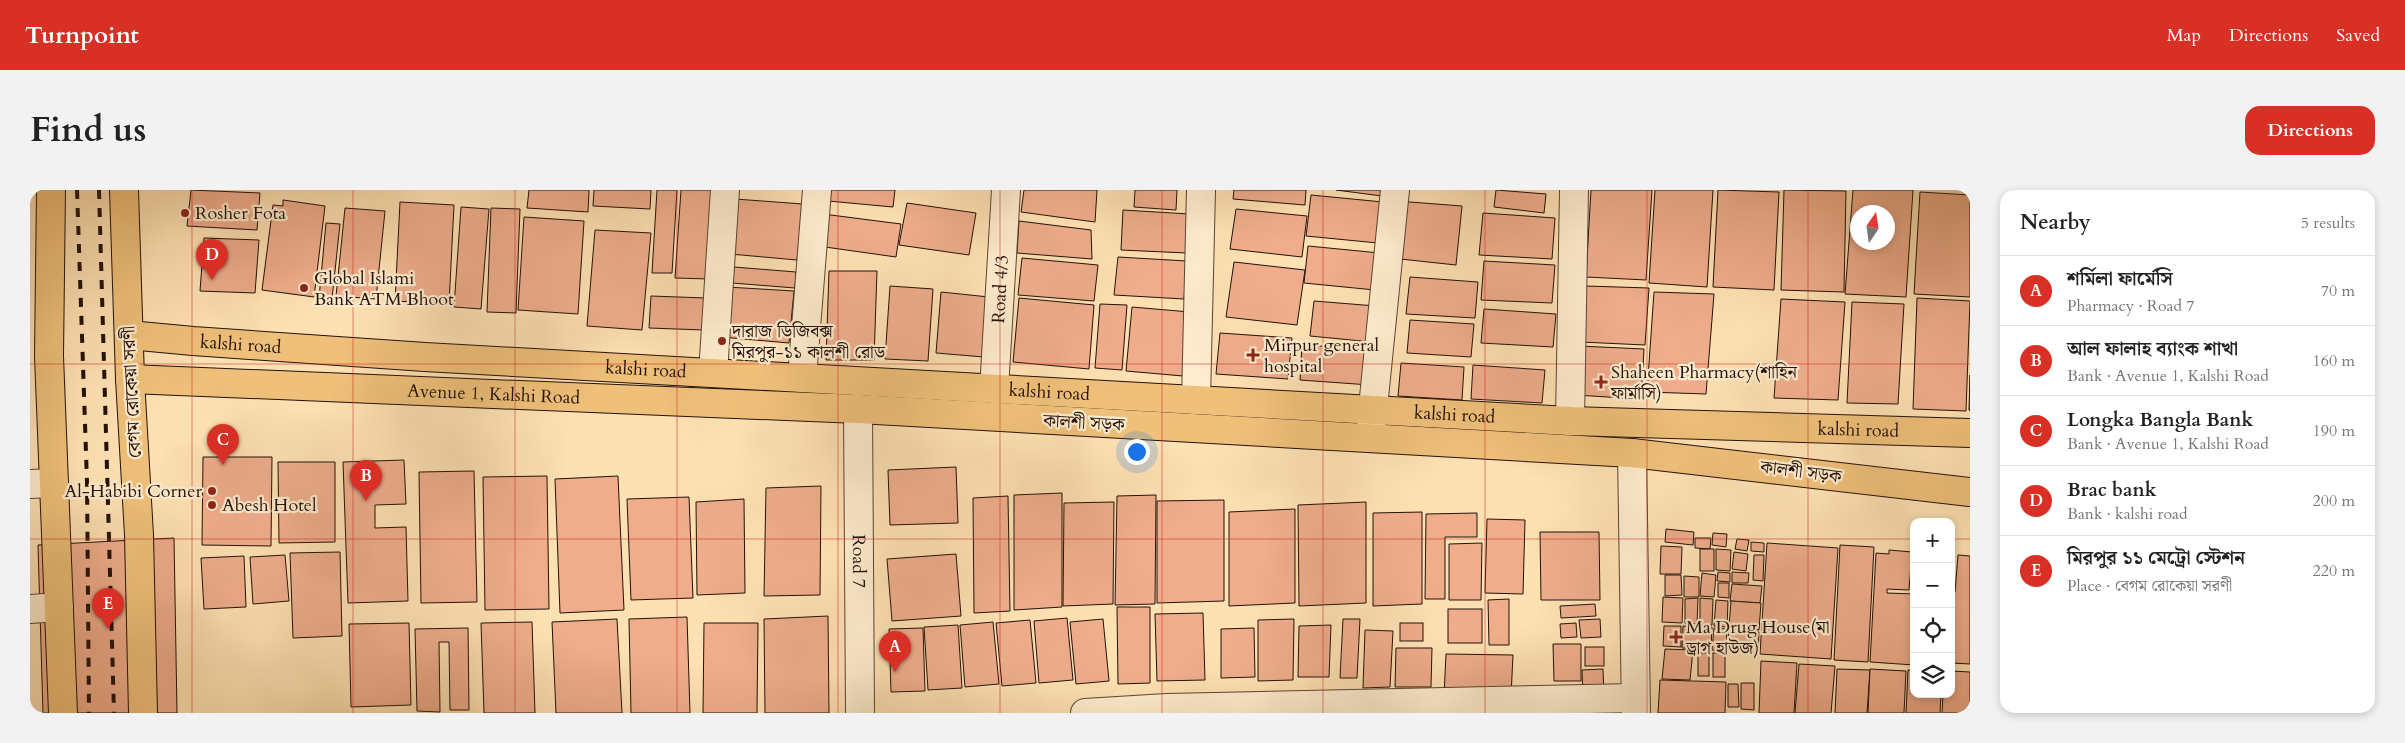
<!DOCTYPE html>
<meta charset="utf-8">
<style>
:root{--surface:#fff;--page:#f2f2f2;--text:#222;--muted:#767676;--line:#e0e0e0;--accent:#d93025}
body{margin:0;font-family:Cardo,"Noto Serif Bengali",serif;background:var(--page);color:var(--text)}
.controls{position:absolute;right:15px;bottom:15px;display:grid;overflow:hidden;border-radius:10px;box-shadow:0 2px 8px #0003}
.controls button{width:45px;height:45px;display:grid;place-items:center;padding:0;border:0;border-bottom:1px solid var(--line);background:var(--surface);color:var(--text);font:25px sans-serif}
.compass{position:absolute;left:1820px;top:15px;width:45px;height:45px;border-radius:50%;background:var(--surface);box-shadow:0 2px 8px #0003;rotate:13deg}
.you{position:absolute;left:1106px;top:261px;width:18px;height:18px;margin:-12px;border:4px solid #fff;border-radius:50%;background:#1a73e8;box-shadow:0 0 0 8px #1a73e833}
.badge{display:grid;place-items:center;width:32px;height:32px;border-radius:50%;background:var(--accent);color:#fff;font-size:16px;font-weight:700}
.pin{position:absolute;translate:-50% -41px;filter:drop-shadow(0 1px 2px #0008)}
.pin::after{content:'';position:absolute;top:26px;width:18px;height:15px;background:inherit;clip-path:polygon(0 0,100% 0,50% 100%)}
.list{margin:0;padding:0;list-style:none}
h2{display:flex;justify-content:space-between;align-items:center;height:65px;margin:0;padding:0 20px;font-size:21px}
h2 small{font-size:16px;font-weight:400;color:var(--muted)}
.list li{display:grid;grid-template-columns:32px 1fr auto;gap:15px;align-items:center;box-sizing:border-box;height:70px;padding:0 20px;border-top:1px solid var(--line)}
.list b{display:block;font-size:19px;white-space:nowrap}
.list p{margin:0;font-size:16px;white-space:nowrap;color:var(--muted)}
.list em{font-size:16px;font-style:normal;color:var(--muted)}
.icon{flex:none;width:28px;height:28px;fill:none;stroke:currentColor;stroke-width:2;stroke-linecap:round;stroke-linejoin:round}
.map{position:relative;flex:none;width:1940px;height:523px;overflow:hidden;border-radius:15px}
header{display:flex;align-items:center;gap:30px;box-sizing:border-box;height:70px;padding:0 25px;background:var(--accent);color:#fff}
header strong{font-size:24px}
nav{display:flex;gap:28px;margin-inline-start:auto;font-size:18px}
.intro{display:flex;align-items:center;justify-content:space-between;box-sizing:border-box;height:120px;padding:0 30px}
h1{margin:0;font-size:35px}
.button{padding:12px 22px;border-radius:15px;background:var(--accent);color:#fff;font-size:18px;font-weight:700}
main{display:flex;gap:30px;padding:0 30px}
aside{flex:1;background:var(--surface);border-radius:15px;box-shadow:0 2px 8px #0003}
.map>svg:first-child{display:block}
</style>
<header>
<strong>Turnpoint</strong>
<nav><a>Map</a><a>Directions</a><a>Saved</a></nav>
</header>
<div class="intro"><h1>Find us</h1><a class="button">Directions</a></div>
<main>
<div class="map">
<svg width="1940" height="523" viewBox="0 0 1940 523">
<rect width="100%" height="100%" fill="#fee1b3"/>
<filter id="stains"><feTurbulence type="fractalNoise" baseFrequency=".004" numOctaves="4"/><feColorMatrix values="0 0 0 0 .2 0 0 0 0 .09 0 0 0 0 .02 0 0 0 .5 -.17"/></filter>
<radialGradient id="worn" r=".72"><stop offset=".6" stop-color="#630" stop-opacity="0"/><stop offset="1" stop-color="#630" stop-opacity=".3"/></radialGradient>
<g fill="#efad8c" stroke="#221109" fill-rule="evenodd">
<polygon points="161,0 230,3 227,40 157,36"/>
<polygon points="499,0 559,0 558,22 497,18"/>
<polygon points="564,0 621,0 620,19 563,16"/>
<polygon points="627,0 647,0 642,83 622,83"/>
<polygon points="651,0 685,0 679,89 645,88"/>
<polygon points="799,0 865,0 863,17 798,11"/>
<polygon points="994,0 1067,0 1065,32 991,22"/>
<polygon points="1105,0 1147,0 1146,20 1104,17"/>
<polygon points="1204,0 1276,0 1275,15 1203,9"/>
<polygon points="1306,0 1353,0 1352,6"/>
<polygon points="1466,0 1516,4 1514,23 1464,17"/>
<polygon points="1561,0 1622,0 1616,90 1556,87"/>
<polygon points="1625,0 1683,0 1677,97 1619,93"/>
<polygon points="1688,0 1749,2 1744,100 1683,97"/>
<polygon points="1754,0 1816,1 1814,102 1751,100"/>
<path d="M1823 0H1883L1876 107 1815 104ZM1828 22H1858V52H1828Z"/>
<polygon points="1890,2 1940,5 1940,107 1884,104"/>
<polygon points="1281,5 1353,12 1348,53 1276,46"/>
<polygon points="705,9 773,14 767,70 700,64"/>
<polygon points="253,10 295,16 284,107 232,100 243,15 253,16"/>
<polygon points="1367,11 1432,16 1426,75 1361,68"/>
<polygon points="370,12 424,15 419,114 365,111"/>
<polygon points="877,13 946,23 939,65 869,55"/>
<polygon points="431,17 459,19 451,119 424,117"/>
<polygon points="315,18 355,21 346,109 306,106"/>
<polygon points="461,18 490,19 486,123 457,122"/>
<polygon points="1206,19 1277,26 1272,67 1200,59"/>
<polygon points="1093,20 1159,24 1157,63 1091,60"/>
<polygon points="1453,23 1525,28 1522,69 1449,65"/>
<polygon points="793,24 871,34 866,67 788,56"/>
<polygon points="494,27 554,31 548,124 488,120"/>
<polygon points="989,31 1061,40 1062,69 987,63"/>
<polygon points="296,33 310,34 302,109 289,108"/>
<polygon points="565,40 621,43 612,140 557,136"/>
<polygon points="174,48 229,50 225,103 170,101"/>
<polygon points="1278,56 1350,63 1345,100 1274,93"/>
<polygon points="1088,67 1157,71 1154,109 1084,105"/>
<polygon points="992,68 1068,75 1064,111 988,105"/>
<polygon points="1454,71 1525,75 1522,113 1451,110"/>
<polygon points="1204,72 1275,80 1267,135 1196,127"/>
<polygon points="704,77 766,82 765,98 702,93"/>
<polygon points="799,81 847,81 844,170 796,170"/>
<polygon points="1380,87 1448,92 1445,128 1376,124"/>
<polygon points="860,96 903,99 898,171 855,169"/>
<polygon points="1556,96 1619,98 1615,155 1551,152"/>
<polygon points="697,97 764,101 759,153 691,147"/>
<polygon points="911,102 959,107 954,167 906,163"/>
<polygon points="1624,102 1684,104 1676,204 1617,202"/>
<polygon points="621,106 676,108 674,140 619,138"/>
<polygon points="989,108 1064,115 1059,179 983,172"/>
<polygon points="1887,108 1940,111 1936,221 1883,219"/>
<polygon points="1751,109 1815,112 1808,210 1744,208"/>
<polygon points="1284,111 1346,116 1342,152 1280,146"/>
<polygon points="1822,112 1874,114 1868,214 1817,213"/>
<polygon points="1070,114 1097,115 1092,180 1065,178"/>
<polygon points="1102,117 1160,122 1153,186 1096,181"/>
<polygon points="1454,119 1526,124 1523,157 1451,153"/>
<polygon points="1380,130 1444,134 1441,167 1377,163"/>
<polygon points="1190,143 1262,148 1258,189 1186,184"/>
<polygon points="1272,155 1343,159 1340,195 1270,190"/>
<polygon points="1549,156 1614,159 1611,209 1545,205"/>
<polygon points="1371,173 1434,177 1432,210 1368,206"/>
<polygon points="1443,175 1515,180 1512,213 1441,209"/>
<polygon points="1940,185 1940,221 1939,220"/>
<polygon points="173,267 242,267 241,356 172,355"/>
<polygon points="374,270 376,314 345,315 345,338 376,337 378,411 318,413 313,272"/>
<polygon points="248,272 305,272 305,352 249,353"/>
<polygon points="926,277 928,333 860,335 858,280"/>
<polygon points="444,281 447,412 391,413 389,282"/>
<polygon points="517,286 519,419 455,420 453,287"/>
<polygon points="588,286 594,420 530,423 525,289"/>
<polygon points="791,296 790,405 734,406 736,298"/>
<polygon points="1032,303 1032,417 984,420 984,305"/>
<polygon points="1126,305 1125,414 1085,415 1087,306"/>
<polygon points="978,306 980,421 944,423 943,308"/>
<polygon points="659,307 663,408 601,410 597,309"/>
<polygon points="714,309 715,403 667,405 666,312"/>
<polygon points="1194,310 1194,411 1127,413 1127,311"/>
<polygon points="1084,312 1083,414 1033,416 1034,313"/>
<polygon points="1336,312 1336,413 1269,416 1268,315"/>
<polygon points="1265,319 1265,413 1199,416 1199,322"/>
<polygon points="1392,322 1392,414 1343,416 1343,323"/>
<polygon points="1447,323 1447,347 1415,347 1415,409 1395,409 1396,324"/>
<polygon points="1457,329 1495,330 1493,404 1455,403"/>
<polygon points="1636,339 1664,342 1663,355 1635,352"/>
<polygon points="1510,342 1569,342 1570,410 1511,410"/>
<polygon points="1683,343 1697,344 1696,357 1682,355"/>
<polygon points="144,348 147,523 13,523 8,355"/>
<polygon points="1665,348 1681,348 1680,359 1665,358"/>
<polygon points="1707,349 1719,350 1717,361 1705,359"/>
<polygon points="1721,352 1734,353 1734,362 1721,361"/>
<polygon points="1452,353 1451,410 1419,410 1419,354"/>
<polygon points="1737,353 1808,358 1801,469 1730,464"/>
<polygon points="1810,355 1844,357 1838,472 1804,470"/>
<polygon points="1631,356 1652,357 1651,384 1630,384"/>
<rect x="1670" y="359" width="14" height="22"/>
<polygon points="1686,359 1701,360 1700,381 1686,380"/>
<polygon points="1859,360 1882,362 1879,400 1857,399 1857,403 1884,404 1884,475 1840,472 1846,363 1859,364"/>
<polygon points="310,362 312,446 263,448 260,363"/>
<polygon points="1704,362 1718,364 1716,381 1702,379"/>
<polygon points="926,364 931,426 862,431 857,369"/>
<polygon points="255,365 259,411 223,414 220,367"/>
<polygon points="1724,365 1734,365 1733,391 1723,390"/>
<polygon points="1928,365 1940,366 1940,474 1921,473 1921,401 1925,402"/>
<polygon points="214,366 216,417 174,419 171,368"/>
<polygon points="1884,375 1884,399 1882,399"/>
<polygon points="1688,382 1700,383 1700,392 1687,391"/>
<polygon points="1702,382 1719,383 1718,393 1702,393"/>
<polygon points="1672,383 1686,385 1684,407 1670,406"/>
<polygon points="1635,385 1651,385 1652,405 1635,406"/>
<polygon points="1654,386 1669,387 1669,407 1654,407"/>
<polygon points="1688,393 1699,393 1699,408 1688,407"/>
<polygon points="1702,394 1732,396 1730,413 1700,411"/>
<polygon points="1633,407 1653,408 1652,433 1632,432"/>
<polygon points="1668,408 1667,434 1655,433 1655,409"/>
<polygon points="1670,408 1683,409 1682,435 1670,435"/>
<polygon points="1479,409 1479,455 1459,455 1458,410"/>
<polygon points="1686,410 1698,411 1697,437 1684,436"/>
<polygon points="1701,411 1731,413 1729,440 1699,437"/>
<polygon points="1565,414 1566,426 1531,428 1530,416"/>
<polygon points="1087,417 1120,417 1120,493 1088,494"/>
<rect x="1418" y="419" width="34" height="34"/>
<polygon points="1173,423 1175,490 1127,491 1125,424"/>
<polygon points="798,426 799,523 735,523 734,429"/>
<polygon points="657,427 660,523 601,523 599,429"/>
<polygon points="1037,428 1043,490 1009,493 1004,431"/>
<polygon points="587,429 592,523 526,523 522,432"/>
<polygon points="1073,429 1079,491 1046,494 1040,432"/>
<polygon points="1264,429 1263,490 1228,491 1228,430"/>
<polygon points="1313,429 1330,429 1327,488 1310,488"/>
<polygon points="1570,429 1571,447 1551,448 1549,430"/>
<polygon points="1000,430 1006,493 972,496 966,433"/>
<polygon points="502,432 505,523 454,523 451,433"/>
<polygon points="963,432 969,494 935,497 930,435"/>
<polygon points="379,433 381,515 321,517 319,434"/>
<polygon points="674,433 728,433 727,523 673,523"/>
<rect x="1370" y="433" width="23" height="18"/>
<polygon points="1546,433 1547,447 1531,448 1530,434"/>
<polygon points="928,435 932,498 898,500 894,437"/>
<polygon points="1301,435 1299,487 1268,487 1269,436"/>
<polygon points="1634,436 1651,436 1651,457 1633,456"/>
<polygon points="1653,436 1682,437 1681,459 1652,458"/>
<polygon points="438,438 439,520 420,520 419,452 409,452 410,522 387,521 385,439"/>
<polygon points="893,438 895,501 861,502 859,439"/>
<polygon points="1224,438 1225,487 1191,488 1191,439"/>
<polygon points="1684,438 1697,439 1696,461 1682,460"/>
<polygon points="1699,439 1729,442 1728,463 1697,460"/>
<polygon points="1335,440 1363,441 1360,497 1333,498"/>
<polygon points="1523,454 1551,454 1551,491 1524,491"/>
<rect x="1555" y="457" width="19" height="19"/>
<polygon points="1366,458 1402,458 1401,497 1365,497"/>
<polygon points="1635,459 1663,460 1660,490 1632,489"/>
<rect x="1668" y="463" width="11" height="23"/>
<rect x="1683" y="463" width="12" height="24"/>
<polygon points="1416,464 1483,465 1481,506 1414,506"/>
<polygon points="1731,471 1767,473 1764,523 1729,523"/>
<polygon points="1769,474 1805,476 1801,523 1765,523"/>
<polygon points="1573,479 1574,507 1553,508 1552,480"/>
<polygon points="1807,479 1840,480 1837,523 1805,523"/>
<polygon points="1840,479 1876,481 1874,523 1838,523"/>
<polygon points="1878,480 1884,480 1884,504 1911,504 1910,523 1876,523"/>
<polygon points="1921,481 1940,482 1940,523 1912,523 1913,504 1921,504"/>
<polygon points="1630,490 1696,492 1695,523 1628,523"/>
<polygon points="1711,493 1724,493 1724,520 1711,519"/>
<polygon points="1698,494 1708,494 1709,517 1698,517"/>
</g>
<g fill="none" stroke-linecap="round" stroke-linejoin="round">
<defs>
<g id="street">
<polyline points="683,183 695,0"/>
<polyline points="772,188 787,0"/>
<path id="s1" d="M964 199 976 0"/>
<polyline points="1166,210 1171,0"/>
<path id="s2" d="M828 219 830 523"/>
<polyline points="1540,231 1544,0"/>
<polyline points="1340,247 1365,0"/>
<polyline points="1602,263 1606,523"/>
<polyline points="0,294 24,293"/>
<polyline points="0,419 29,417"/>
<polyline points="1055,523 1137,518 1605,508"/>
</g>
<g id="primary">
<polyline points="21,0 19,166 33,523"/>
<polyline points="94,0 100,189 109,345 113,523"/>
<path id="s3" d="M99 145 163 151 395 167 1540 231 1940 243"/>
<path id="s4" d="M100 189 828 219 1602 263 1940 302"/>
</g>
</defs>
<use href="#street" stroke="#594534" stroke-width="30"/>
<use href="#primary" stroke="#221109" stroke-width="30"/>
<use href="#street" stroke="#feecce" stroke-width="28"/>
<use href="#primary" stroke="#efc07a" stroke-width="28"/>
<g stroke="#221109" stroke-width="4" stroke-dasharray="9 9" stroke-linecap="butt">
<polyline points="47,0 57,292 59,523"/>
<polyline points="69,0 84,523"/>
</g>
</g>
<path fill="none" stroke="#d62828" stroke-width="1" stroke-opacity="0.55" d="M162 0V523M323 0V523M485 0V523M647 0V523M808 0V523M970 0V523M1132 0V523M1293 0V523M1455 0V523M1617 0V523M1778 0V523M0 174H1940M0 349H1884M1921 349H1940"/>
<g fill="#8f2418" stroke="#feecce" stroke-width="2">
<circle cx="155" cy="23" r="5"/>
<circle cx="274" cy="98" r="5"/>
<circle cx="692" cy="151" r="5"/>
<path d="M1220.5 157.5h5v5h5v5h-5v5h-5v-5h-5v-5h5z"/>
<path d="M1568.5 184.5h5v5h5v5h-5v5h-5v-5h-5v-5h5z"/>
<circle cx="182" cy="301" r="5"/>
<circle cx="182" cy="315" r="5"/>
<path d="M1643.5 439.5h5v5h5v5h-5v5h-5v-5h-5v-5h5z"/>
</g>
<g text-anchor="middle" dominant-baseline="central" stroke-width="4.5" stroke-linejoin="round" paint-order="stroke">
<g font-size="18" fill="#221109" stroke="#feecce" text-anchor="start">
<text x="165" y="23">Rosher Fota</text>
<text x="284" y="88">Global Islami<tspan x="284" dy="21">Bank ATM Bhoot</tspan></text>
<text x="702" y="141">দারাজ ডিজিবক্স<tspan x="702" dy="21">মিরপুর-১১ কালশী রোড</tspan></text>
<text x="1234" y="155">Mirpur general<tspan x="1234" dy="21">hospital</tspan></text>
<text x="1581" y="182">Shaheen Pharmacy(শাহিন<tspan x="1581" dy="21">ফার্মাসি)</tspan></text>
<text x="172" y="301" text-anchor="end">Al-Habibi Corner</text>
<text x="192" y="315">Abesh Hotel</text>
<text x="1656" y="437">Ma Drug House(মা<tspan x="1656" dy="21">ড্রাগ হাউজ)</tspan></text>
</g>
<g font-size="18" fill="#221109" stroke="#feecce">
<text stroke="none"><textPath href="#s1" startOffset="100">Road 4/3</textPath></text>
<text stroke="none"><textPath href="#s3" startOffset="112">kalshi road</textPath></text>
<text stroke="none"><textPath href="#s3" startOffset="518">kalshi road</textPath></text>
<text transform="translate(102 202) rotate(-93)">বেগম রোকেয়া সরণী</text>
<text stroke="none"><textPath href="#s3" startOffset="922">kalshi road</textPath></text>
<text stroke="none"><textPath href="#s4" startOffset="364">Avenue 1, Kalshi Road</textPath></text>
<text stroke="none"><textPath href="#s3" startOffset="1328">kalshi road</textPath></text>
<text transform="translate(1054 233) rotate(3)">কালশী সড়ক</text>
<text stroke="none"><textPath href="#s3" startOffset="1732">kalshi road</textPath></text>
<text transform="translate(1771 282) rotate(7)">কালশী সড়ক</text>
<text stroke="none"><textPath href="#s2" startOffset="152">Road 7</textPath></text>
</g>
</g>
<rect width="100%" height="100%" filter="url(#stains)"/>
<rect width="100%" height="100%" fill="url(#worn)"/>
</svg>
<div class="controls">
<button>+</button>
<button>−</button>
<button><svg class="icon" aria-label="locate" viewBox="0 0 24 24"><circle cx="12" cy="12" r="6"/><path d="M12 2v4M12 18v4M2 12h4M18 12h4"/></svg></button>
<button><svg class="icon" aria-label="layers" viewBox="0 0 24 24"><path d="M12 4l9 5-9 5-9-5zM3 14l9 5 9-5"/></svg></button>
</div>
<svg class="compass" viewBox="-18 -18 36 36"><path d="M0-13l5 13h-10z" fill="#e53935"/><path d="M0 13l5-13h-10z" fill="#767676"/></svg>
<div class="you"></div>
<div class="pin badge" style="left:865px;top:482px">A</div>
<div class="pin badge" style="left:336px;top:311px">B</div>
<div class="pin badge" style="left:193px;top:275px">C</div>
<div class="pin badge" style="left:182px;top:90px">D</div>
<div class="pin badge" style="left:78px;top:439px">E</div>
</div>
<aside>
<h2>Nearby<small>5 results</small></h2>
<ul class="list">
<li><span class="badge">A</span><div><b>শর্মিলা ফার্মেসি</b><p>Pharmacy · Road 7</p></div><em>70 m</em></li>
<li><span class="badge">B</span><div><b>আল ফালাহ ব্যাংক শাখা</b><p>Bank · Avenue 1, Kalshi Road</p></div><em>160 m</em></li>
<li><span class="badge">C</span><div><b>Longka Bangla Bank</b><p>Bank · Avenue 1, Kalshi Road</p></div><em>190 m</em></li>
<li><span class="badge">D</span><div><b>Brac bank</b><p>Bank · kalshi road</p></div><em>200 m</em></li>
<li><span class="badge">E</span><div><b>মিরপুর ১১ মেট্রো স্টেশন</b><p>Place · বেগম রোকেয়া সরণী</p></div><em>220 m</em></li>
</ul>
</aside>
</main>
